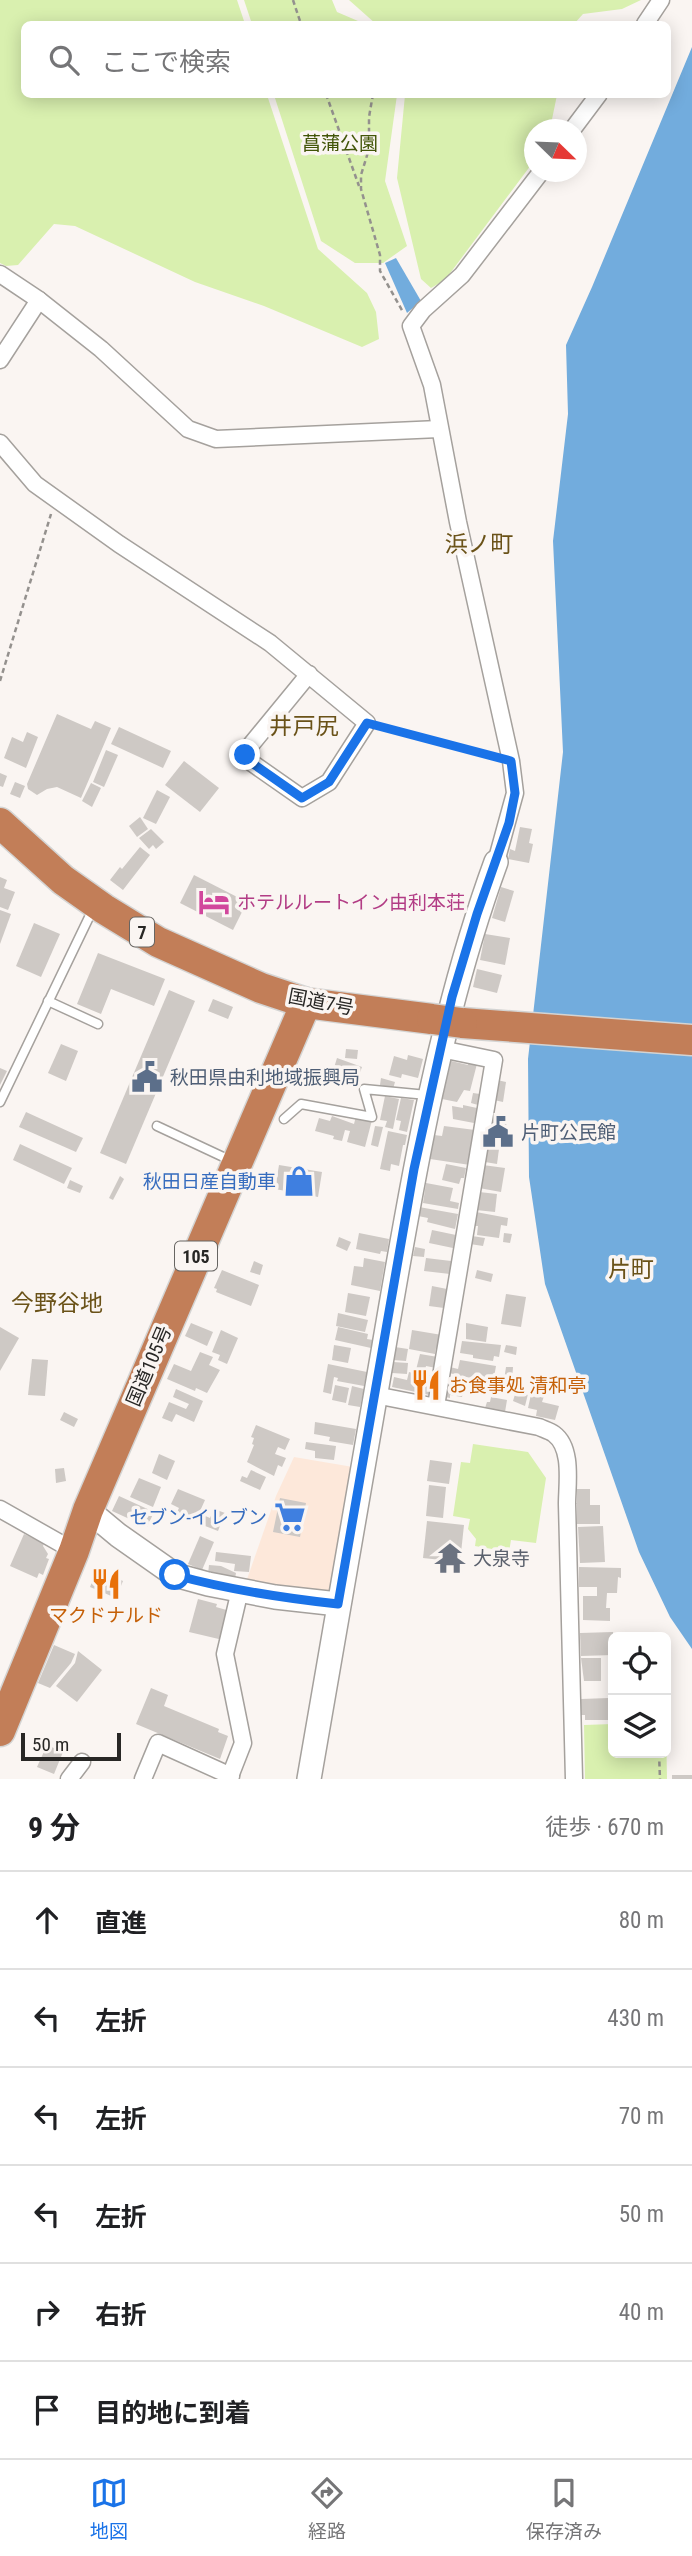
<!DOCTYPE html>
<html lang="ja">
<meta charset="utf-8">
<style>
:root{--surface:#fff;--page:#f2f2f2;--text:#202124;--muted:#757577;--line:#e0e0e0;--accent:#1a73e8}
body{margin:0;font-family:"Roboto Condensed","Noto Sans JP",sans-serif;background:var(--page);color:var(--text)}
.controls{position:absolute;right:21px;bottom:21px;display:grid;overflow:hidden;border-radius:10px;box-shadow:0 4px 18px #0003}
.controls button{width:63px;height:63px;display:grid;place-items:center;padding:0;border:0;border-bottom:2px solid var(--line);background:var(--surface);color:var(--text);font:35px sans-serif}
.compass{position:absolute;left:524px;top:119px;width:63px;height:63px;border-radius:50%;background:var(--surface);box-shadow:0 4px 18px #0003;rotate:113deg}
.scale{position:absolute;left:21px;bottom:18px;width:100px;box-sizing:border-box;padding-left:7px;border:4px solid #282725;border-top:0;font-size:19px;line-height:24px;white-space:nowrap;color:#282725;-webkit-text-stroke:5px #faf5f2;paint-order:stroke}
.stop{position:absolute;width:21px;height:21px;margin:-16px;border:5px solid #1a73e8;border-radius:50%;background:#fff}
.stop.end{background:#1a73e8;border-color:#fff;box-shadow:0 2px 7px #0008}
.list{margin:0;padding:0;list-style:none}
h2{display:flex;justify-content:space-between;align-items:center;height:91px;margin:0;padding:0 28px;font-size:30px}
h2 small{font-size:23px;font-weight:400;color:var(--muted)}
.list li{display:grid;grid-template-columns:46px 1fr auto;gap:21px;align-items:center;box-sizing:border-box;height:98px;padding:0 28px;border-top:2px solid var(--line)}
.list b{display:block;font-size:26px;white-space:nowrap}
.list em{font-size:23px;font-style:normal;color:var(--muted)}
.icon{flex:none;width:38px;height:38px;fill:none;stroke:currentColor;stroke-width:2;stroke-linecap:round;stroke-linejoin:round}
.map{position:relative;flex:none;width:692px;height:1779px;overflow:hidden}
.search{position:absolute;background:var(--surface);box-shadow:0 4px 18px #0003;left:21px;right:21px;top:21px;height:77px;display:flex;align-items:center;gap:18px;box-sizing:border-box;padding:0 24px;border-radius:10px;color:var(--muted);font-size:26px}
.sheet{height:679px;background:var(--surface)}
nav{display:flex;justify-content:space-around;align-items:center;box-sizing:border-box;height:98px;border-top:2px solid var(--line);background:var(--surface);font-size:19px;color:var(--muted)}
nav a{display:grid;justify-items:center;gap:4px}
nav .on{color:var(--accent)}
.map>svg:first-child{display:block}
</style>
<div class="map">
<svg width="692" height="1779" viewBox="0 0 692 1779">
<rect width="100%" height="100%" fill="#faf5f2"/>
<polygon fill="#fde8da" points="294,1457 353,1467 331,1597 245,1585 276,1496"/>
<g fill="#d9f0af">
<polygon points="0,0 237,0 245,24 24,24 24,94 267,95 318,249 367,293 376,312 379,339 362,347 264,306 195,282 75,226 54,224 18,265 6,266 0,263"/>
<polygon points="244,0 332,0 337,12 365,24 252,24"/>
<polygon points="349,0 641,0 622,9 583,14 574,24 376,24"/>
<polygon points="274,95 397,95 385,181 407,246 383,263 355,263 321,241"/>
<polygon points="405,95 557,95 550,129 534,130 534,161 445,280 431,288 421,279 397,178"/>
<polygon points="473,1444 528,1452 546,1478 536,1543 511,1540 509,1552 475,1546 476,1539 468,1529 470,1519 453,1516 461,1462 470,1463"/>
<polygon points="613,1724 613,1753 666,1753 666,1726 667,1779 585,1779 584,1725"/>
</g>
<g fill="#72acdd">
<polygon points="692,47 692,1649 670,1617 639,1552 545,1284 529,1177 528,1059 563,752 553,541 568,414 566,345 592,287"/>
<polygon points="396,258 421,301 407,313 385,263"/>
</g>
<g fill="#cec9c5">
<polygon points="57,714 91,729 95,721 111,728 81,798 57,787 47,789 37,795 28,789 27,784"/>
<polygon points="119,727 171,751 163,768 111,744"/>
<polygon points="27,732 38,737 26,768 4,758 12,737 23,742"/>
<polygon points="106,750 118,755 104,787 93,782"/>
<polygon points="184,761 219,788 200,812 165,785"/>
<polygon points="0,773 7,776 3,787 0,786"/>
<polygon points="15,782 25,786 20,798 10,794"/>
<polygon points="91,783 101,788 92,807 82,801"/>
<polygon points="157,790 170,797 156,824 143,818"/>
<polygon points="140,817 148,829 137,837 129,826"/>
<polygon points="520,827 532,829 529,843 533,844 529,863 508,859 510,849 515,851"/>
<polygon points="151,829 164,842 156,849 153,845 149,849 139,838"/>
<polygon points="140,847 150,855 123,890 110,880 120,867 122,869"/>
<polygon points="194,875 247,902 233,930 180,903"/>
<polygon points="0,877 7,880 4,888 15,892 8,910 0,907"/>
<polygon points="501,887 514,891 505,922 492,918"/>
<polygon points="0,910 11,914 0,944"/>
<polygon points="34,923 60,934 41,977 16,966"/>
<polygon points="485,934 510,938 505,965 480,960"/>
<polygon points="98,953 165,979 154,1006 111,989 101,1014 77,1004"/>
<polygon points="477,969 502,975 497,993 473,987"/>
<polygon points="169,990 195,1001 126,1164 100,1153"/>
<polygon points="213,999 233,1007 228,1019 208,1011"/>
<polygon points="61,1044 78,1051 66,1081 48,1073"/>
<polygon points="346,1049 358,1050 357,1059 345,1058"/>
<polygon points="408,1055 423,1059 418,1078 402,1074 401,1078 389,1075 394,1056 407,1060"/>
<polygon points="337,1058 362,1067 356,1083 347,1080 348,1077 333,1071"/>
<polygon points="469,1058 478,1060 470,1091 464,1090 457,1102 442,1099 451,1061 468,1065"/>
<polygon points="0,1068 7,1071 0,1085"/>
<polygon points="381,1078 395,1082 393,1089 380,1085"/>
<polygon points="497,1080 506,1082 503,1102 494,1100"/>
<polygon points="473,1093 480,1094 478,1105 471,1103"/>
<polygon points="385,1096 399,1099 393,1129 385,1127 387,1121 380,1120"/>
<polygon points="401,1098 414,1100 407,1132 399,1130 401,1121 396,1120"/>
<polygon points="463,1105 477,1108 474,1123 453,1119 452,1106 463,1108"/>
<polygon points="26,1112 83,1138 76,1152 19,1127"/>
<polygon points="332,1116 354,1124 356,1116 372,1120 365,1147 347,1142 350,1131 345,1130 342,1141 333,1139 334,1136 315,1131 319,1118 330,1121"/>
<polygon points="493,1117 507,1119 504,1142 500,1141 499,1147 493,1146 493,1142 487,1141 488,1131 491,1132"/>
<polygon points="375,1126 383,1127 378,1147 371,1145"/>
<polygon points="444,1126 475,1130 470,1165 430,1159 434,1135 442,1136"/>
<polygon points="388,1131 407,1135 405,1145 403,1145 399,1166 391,1164 390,1171 380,1169"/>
<polygon points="20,1144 72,1168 64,1184 13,1160"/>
<polygon points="487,1147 499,1149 497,1164 485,1162"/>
<polygon points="446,1164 466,1168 464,1178 461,1178 459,1184 442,1180"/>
<polygon points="279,1165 322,1172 318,1197 275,1189"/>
<polygon points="483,1165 505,1168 501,1192 479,1188"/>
<polygon points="120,1176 124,1179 113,1200 109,1198"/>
<polygon points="70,1180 83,1186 80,1193 67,1188"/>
<polygon points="426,1183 453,1188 450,1201 459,1203 458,1209 423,1203"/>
<polygon points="479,1192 497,1194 495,1212 476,1210"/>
<polygon points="419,1207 458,1214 455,1229 427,1222 428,1218 418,1216"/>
<polygon points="476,1212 508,1218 507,1226 501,1225 499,1238 477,1235 478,1226 474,1226"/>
<polygon points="432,1230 456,1235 453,1248 429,1243"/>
<polygon points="359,1233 389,1239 387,1252 381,1251 380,1254 356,1249"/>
<polygon points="504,1233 512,1234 510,1243 503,1242"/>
<polygon points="472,1236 485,1238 483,1246 470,1244"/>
<polygon points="339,1237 351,1242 347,1251 336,1246"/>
<polygon points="415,1247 425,1249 424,1257 413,1256"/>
<polygon points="364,1258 385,1262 380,1291 351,1285 354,1266 363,1267"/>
<polygon points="426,1258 451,1261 450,1274 424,1271"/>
<polygon points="254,1261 263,1265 260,1275 250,1272"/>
<polygon points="222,1270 259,1285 251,1306 216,1292 217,1289 214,1288"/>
<polygon points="477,1270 493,1274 491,1282 475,1278"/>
<polygon points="432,1286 447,1289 444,1308 429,1306"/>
<polygon points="348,1293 370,1297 366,1316 345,1312"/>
<polygon points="506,1294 526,1297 521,1327 501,1324"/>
<polygon points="338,1313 368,1320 365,1332 336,1326"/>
<polygon points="191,1323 213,1332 207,1346 185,1336"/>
<polygon points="466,1323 488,1327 486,1342 466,1339"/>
<polygon points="0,1327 19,1338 0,1371"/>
<polygon points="338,1327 368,1334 367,1339 373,1340 371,1348 335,1340"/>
<polygon points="221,1330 238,1338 227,1364 218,1360 220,1355 212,1352"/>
<polygon points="412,1330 442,1335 440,1349 436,1348 435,1354 409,1349"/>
<polygon points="462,1341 501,1345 499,1357 494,1356 493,1361 473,1358 473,1355 460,1353"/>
<polygon points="334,1345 351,1348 348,1363 332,1360"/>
<polygon points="506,1345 517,1347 516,1355 504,1352"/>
<polygon points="395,1347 408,1349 406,1361 393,1360"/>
<polygon points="200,1352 213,1357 209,1365 220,1370 207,1393 196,1388 195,1391 167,1379 174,1364 191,1371"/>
<polygon points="420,1354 438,1357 436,1368 426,1366 425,1371 416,1370"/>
<polygon points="32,1359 48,1360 45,1396 28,1395"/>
<polygon points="460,1360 496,1366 493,1383 449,1373 450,1367 458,1369"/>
<polygon points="393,1362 408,1363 407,1374 392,1373"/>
<polygon points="328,1364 367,1372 364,1386 337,1381 338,1378 334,1377 331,1394 323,1392"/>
<polygon points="506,1367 513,1367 512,1381 504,1380"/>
<polygon points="409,1372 420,1375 416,1392 392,1387 394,1377 407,1380"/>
<polygon points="424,1374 434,1377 430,1395 419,1393"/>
<polygon points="448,1380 465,1383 462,1397 450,1395 450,1398 445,1397"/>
<polygon points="484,1384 496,1386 495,1393 482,1390"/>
<polygon points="335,1385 349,1388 346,1403 332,1400"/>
<polygon points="352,1386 364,1389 360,1407 348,1405"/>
<polygon points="176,1389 203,1401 194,1422 176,1414 172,1422 162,1418 169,1402 186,1409 189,1404 173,1397"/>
<polygon points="532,1390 545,1393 542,1402 559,1406 555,1420 536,1416 537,1410 528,1408"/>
<polygon points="516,1391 528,1394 525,1406 513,1401"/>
<polygon points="491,1397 507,1400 505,1412 485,1408 487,1402 490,1402"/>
<polygon points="64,1412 78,1419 74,1427 60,1420"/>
<polygon points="315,1422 356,1429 353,1445 329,1441 330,1437 314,1434"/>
<polygon points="256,1425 290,1439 285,1450 278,1447 275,1454 286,1458 282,1467 278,1465 274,1476 247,1462 254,1445 252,1444 254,1438 251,1437"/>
<polygon points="306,1442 336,1446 334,1460 315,1458 315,1451 305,1449"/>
<polygon points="159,1454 175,1461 167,1480 152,1473"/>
<polygon points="430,1460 452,1463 449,1484 427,1481"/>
<polygon points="64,1468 66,1481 56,1483 55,1469"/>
<polygon points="251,1470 266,1477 260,1490 240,1481 242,1476 247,1478"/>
<polygon points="139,1478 161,1487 153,1507 130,1497"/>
<polygon points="429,1485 446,1487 443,1518 426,1516"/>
<polygon points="178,1489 205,1500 196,1520 177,1512 179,1508 171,1504"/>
<polygon points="577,1489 590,1489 590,1505 600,1505 600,1524 577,1524"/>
<polygon points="119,1496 154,1512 147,1527 112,1511"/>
<polygon points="280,1498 306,1503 300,1537 273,1532"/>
<polygon points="214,1509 225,1513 218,1531 200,1524 203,1515 210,1518"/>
<polygon points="427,1521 464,1525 460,1562 423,1558"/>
<polygon points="603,1526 605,1562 580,1563 578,1527"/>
<polygon points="24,1534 44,1543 43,1546 48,1554 46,1558 49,1559 43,1575 39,1573 37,1578 10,1566"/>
<polygon points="200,1536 214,1542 202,1570 188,1564"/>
<polygon points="216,1552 251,1556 249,1572 234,1571 235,1564 215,1561"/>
<polygon points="209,1565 221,1566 236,1573 235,1579 208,1574"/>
<polygon points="579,1567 621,1568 621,1578 618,1577 617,1593 607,1593 606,1608 610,1608 610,1621 583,1620 583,1596 597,1596 597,1587 579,1587"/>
<polygon points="97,1570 123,1581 116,1598 90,1587"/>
<polygon points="198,1599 217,1604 216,1607 230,1611 223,1640 189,1632"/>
<polygon points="613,1632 613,1655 581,1656 580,1633"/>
<polygon points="54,1645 75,1654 71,1663 50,1688 38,1683"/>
<polygon points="78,1651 102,1670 77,1702 56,1686 75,1663"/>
<polygon points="581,1658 601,1658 601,1681 584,1681"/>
<polygon points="151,1688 168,1695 164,1706 219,1729 218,1732 228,1736 220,1759 136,1724"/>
<polygon points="609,1698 609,1720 585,1720 585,1715 581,1715 581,1699"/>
<polygon points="47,1745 63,1752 54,1774 37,1767"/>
<rect x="672" y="1775" width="20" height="4"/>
</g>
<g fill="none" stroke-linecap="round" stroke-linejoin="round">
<defs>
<g id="lane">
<polyline points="48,1001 98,1024"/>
<polyline points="0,1102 93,909"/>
<polyline points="284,1119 301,1104 372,1117 364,1089 427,1095"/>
<polyline points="157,1126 234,1162"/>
</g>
<g id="street">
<polyline points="645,24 661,0"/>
<polyline points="572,130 599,94"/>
<polyline points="0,274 39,300 101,349 188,429 216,439 439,429"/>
<polyline points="0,360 39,300"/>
<polyline points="0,443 35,484 119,544 270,643 367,723 329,782 302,798 252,763 245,752 309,674"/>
<polyline points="496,862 515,793 511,761 458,522 432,385 411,326 423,310 462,275 541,172"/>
<path d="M375 1395 539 1427C543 1429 550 1431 554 1434 573 1448 567 1484 567 1504L574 1779"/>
<polyline points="436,1406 494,1060 441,1049"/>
<polyline points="0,1509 74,1551"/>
<polyline points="69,1779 82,1762"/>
<polyline points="143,1779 158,1743 231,1776"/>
<polyline points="229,1779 243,1743 225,1654 240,1590"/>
</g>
<g id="secondary">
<polyline points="88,1510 118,1535 175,1575 208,1584 275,1597 338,1604"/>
<path d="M309 1779C333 1634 359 1490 384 1346 412 1182 439 1018 496 862"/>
</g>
<g id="highway">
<polyline points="0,823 63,880 104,909 158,942 261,988 306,1003 432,1019"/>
<polyline points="462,1023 692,1040"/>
<polyline points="0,1731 74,1551 88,1510 306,1003"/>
</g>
</defs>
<use href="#lane" stroke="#a5a19d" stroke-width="11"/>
<use href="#street" stroke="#a5a19d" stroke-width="19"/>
<use href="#secondary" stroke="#a5a19d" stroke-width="26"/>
<use href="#highway" stroke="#d4d4d3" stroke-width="33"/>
<g stroke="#94918e" stroke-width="2.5" stroke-dasharray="5 3.5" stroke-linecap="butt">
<polyline points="293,0 301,24"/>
<polyline points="326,94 359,186"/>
<polyline points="373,94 369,117 369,149 361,175 361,189 380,255 380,271 403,312"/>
<polyline points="0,681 51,514"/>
<polyline points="380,726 496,757"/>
<polyline points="659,1753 660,1779"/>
</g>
<use href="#lane" stroke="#fff" stroke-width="8"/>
<use href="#street" stroke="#fff" stroke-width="16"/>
<use href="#secondary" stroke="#fff" stroke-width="23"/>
<use href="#highway" stroke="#c27e58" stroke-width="30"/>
<defs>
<polyline id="highway-bridge" points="432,1019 462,1023"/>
</defs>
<use href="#highway-bridge" stroke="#d4d4d3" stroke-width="33" stroke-linecap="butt"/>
<use href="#highway-bridge" stroke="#c27e58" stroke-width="30"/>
</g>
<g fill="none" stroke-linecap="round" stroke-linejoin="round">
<path stroke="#1a73e8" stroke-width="9" d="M175 1575C229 1590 283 1598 338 1604L414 1169 452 997 477 914 509 823 515 793 511 761 367 723 329 782 302 798 252 763 245 755"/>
</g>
<defs>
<symbol id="hotel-bare" viewBox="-9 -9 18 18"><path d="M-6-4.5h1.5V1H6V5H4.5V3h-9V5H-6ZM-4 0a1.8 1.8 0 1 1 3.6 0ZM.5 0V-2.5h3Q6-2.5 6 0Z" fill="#d1479c" stroke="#faf5f2" stroke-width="2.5" paint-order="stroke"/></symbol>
<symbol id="civic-bare" viewBox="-9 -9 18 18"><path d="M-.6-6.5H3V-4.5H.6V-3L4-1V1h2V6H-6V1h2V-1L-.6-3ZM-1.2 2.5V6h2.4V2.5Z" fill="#5c6f8a" stroke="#faf5f2" stroke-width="2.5" paint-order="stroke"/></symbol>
<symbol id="shop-bare" viewBox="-9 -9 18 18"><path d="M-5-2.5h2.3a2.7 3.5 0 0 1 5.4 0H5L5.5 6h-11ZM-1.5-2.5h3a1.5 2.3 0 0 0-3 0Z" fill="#3f7fe0" stroke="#faf5f2" stroke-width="2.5" paint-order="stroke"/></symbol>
<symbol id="restaurant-bare" viewBox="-9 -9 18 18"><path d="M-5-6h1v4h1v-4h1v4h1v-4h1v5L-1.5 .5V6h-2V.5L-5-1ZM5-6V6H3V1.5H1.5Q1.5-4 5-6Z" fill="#e8710a" stroke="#faf5f2" stroke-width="2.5" paint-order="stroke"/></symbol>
<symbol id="supermarket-bare" viewBox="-9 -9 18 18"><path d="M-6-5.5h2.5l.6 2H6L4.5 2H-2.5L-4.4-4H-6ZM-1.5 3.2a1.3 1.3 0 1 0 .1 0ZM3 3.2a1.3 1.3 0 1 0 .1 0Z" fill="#3f7fe0" stroke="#faf5f2" stroke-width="2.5" paint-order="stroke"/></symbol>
<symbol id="temple-bare" viewBox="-9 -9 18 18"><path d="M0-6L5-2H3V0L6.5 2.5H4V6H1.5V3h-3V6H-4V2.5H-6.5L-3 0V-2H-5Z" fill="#6b7280" stroke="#faf5f2" stroke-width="2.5" paint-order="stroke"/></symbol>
</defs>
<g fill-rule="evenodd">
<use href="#hotel-bare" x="192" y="880" width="44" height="44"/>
<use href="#civic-bare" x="125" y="1055" width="44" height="44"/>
<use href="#civic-bare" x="476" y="1110" width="44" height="44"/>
<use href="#shop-bare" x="277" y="1159" width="44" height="44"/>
<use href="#restaurant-bare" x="404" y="1363" width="44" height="44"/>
<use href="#supermarket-bare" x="268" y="1495" width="44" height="44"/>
<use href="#temple-bare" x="428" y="1536" width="44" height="44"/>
<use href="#restaurant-bare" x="84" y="1562" width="44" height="44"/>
</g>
<g text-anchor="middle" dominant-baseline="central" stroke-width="7" stroke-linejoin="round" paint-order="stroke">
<g fill="#faf5f2" stroke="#676562" stroke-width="2">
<rect x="130" y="917.5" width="24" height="29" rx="5"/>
<rect x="175" y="1241.5" width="42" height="29" rx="5"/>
</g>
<g font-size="18" font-weight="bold" fill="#282725">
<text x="142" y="932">7</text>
<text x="196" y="1256">105</text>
</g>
<g font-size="19" fill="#425508" stroke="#faf5f2">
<text x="340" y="143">菖蒲公園</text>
</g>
<g font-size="19" fill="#b23c85" stroke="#faf5f2" text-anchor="start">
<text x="237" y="902">ホテルルートイン由利本荘</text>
</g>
<g font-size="19" fill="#282725" stroke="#faf5f2">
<text transform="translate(321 1002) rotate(11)">国道7号</text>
<text transform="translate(149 1366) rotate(-67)">国道105号</text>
</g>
<g font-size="19" fill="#4e5e75" stroke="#faf5f2" text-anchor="start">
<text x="170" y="1077">秋田県由利地域振興局</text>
<text x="521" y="1132">片町公民館</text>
</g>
<g font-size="19" fill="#366cbe" stroke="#faf5f2" text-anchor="end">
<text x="276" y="1181">秋田日産自動車</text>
<text x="267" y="1517">セブン-イレブン</text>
</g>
<g font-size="19" fill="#c56008" stroke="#faf5f2" text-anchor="start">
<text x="449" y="1385">お食事処 清和亭</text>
<text x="106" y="1615" text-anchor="middle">マクドナルド</text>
</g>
<g font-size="19" fill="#5b616d" stroke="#faf5f2" text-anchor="start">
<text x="473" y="1558">大泉寺</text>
</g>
<g font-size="23" fill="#6a5218" stroke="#faf5f2">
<text x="479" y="544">浜ノ町</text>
<text x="304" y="726">井戸尻</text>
<text x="631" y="1269">片町</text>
<text x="57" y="1303">今野谷地</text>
</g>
</g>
</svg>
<div class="controls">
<button><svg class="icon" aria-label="locate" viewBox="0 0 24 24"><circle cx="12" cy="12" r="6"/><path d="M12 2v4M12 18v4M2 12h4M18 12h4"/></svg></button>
<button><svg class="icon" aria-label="layers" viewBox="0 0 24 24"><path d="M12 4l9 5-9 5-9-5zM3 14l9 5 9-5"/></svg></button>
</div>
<svg class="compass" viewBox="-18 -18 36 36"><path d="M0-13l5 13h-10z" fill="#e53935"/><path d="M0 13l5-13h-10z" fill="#757577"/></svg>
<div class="scale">50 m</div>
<div class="stop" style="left:175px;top:1575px"></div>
<div class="stop end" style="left:245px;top:755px"></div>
<div class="search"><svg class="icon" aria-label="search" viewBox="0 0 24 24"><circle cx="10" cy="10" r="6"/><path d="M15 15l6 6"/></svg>ここで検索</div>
</div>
<section class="sheet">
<h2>9 分<small>徒歩 · 670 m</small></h2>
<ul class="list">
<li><svg class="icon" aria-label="ahead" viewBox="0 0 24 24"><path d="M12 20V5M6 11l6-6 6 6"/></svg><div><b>直進</b></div><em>80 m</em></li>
<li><svg class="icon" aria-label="left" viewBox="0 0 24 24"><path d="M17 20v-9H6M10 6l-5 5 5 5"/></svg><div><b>左折</b></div><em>430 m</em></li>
<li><svg class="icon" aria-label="left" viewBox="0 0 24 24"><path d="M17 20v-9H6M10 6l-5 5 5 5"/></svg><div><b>左折</b></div><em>70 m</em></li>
<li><svg class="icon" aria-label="left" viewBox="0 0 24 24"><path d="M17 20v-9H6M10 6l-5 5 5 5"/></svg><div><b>左折</b></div><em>50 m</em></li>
<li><svg class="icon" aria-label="right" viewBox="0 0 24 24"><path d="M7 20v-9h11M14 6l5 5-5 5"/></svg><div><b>右折</b></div><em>40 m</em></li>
<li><svg class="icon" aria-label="arrive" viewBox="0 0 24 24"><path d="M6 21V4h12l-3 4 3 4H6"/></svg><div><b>目的地に到着</b></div></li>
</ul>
</section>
<nav>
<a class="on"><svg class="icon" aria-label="map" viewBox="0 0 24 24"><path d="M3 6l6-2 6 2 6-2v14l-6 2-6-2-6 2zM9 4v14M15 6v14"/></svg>地図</a>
<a><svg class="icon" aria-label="directions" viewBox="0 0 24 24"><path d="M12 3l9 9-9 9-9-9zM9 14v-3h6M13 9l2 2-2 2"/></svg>経路</a>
<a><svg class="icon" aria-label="saved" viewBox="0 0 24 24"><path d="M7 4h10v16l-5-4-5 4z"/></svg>保存済み</a>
</nav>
